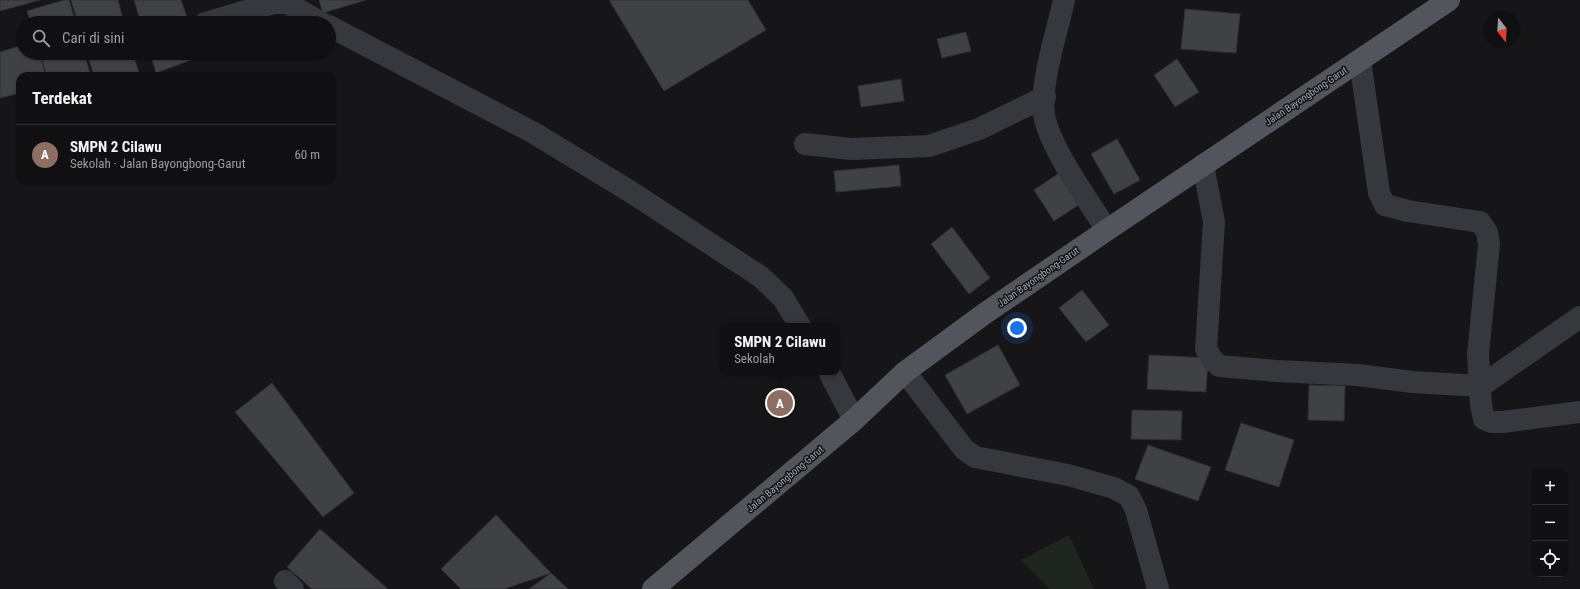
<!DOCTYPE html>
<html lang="id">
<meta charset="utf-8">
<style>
:root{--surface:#101012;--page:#19191b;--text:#f1f3f6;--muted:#9c9d9f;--line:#303032;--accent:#8c9099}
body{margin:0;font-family:"Roboto Condensed",sans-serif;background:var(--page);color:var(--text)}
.controls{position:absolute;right:12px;bottom:12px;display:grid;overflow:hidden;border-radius:8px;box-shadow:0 1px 3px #0004}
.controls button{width:36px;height:36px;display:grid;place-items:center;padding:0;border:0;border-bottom:1px solid var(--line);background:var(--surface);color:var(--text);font:20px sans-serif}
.compass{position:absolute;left:1484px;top:12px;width:36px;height:36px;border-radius:50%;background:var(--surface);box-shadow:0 1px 3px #0004;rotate:163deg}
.you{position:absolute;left:1017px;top:328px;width:14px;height:14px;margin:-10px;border:3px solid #fff;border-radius:50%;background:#1a73e8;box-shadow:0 0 0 6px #1a73e833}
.badge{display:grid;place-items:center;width:26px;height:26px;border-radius:50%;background:var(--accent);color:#fff;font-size:13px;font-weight:700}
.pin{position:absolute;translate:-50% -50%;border:2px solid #fff;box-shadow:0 1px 4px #0006}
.popup{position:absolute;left:720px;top:323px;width:120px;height:52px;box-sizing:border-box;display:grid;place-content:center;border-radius:8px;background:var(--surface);filter:drop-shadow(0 1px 3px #0005);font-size:13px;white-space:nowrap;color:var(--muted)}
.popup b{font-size:15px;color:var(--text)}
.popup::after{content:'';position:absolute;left:50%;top:100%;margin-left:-8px;border:8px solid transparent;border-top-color:var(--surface)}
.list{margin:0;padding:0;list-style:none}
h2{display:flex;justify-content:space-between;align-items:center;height:52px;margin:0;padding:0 16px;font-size:17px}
h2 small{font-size:13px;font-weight:400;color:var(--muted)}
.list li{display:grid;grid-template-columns:26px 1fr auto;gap:12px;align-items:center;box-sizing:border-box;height:60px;padding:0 16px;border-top:1px solid var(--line)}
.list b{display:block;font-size:15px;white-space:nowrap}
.list p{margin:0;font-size:13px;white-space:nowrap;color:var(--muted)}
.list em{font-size:13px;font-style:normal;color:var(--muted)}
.icon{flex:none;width:22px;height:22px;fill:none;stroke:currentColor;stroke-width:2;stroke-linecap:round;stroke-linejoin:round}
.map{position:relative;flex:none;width:1580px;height:589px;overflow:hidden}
.search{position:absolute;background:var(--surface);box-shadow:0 1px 3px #0004;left:16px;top:16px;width:320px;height:44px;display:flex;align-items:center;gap:10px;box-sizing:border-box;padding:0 14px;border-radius:22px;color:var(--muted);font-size:15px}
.panel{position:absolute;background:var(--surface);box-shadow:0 1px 3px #0004;left:16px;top:72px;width:320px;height:112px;border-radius:12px}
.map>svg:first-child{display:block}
</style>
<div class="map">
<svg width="1580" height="589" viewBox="0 0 1580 589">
<rect width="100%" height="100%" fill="#161618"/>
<polygon fill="#1e261f" points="1069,535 1094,589 1050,589 1021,560"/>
<g fill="#404145" stroke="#303034">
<polygon points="0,0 40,0 0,11"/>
<polygon points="64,0 69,0 76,23 31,23 27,11"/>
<polygon points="71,0 118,0 124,23 78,23"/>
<polygon points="134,0 181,0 189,23 141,23"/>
<polygon points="319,0 366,0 323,13"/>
<polygon points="609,0 748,0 766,30 664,91"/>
<polygon points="1185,9 1240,14 1236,53 1181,49"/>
<polygon points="966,32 971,51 942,58 937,39"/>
<polygon points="23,45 23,53 39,53 46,76 20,76 20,93 0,98 0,52"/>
<polygon points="40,53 84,53 91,76 47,76"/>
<polygon points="87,53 133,53 140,76 94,76"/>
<polygon points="150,53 198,53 199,57 156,73"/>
<polygon points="1177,59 1199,92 1175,107 1154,75"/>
<polygon points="901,79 904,101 861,107 858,86"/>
<polygon points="1117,139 1140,180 1114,194 1091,154"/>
<polygon points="899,165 901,186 836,192 834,171"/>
<polygon points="1062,171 1083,202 1054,221 1034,190"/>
<polygon points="952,227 990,278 969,294 931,244"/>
<polygon points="1082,290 1109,325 1086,342 1059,308"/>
<polygon points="998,345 1020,385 967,414 945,375"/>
<polygon points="1149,355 1208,358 1206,392 1147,389"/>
<polygon points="272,383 354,493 323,517 235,412"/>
<polygon points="1309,385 1345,386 1344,421 1308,420"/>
<polygon points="1132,410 1182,411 1181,440 1131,439"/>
<polygon points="1241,423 1294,440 1279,487 1225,470"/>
<polygon points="1148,445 1211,467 1198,501 1135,479"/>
<polygon points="496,515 551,573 504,589 461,589 441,569"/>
<polygon points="320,529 388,589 312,589 287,567"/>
<polygon points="551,573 568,589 529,589"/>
</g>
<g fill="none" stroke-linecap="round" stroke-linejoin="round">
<g stroke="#37383d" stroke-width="22">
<path d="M1064 0C1057 33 1040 82 1044 114 1048 145 1089 202 1107 230"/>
<polyline points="205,23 274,3 287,3 322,23"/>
<polyline points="329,26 534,133 631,192 761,277 783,298 800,326"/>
<polyline points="1360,60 1379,193 1385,205 1408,211 1480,222 1487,232 1489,244 1478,354 1481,405 1484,419 1491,422 1503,422 1580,412"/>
<polyline points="805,144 851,149 929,146 979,129 1045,97"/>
<polyline points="1203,165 1214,222 1206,349 1212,359 1219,366 1277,371 1358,375 1412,382 1481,386 1580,317"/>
<polyline points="829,372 854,420"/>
<polyline points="905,372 964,449 975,457 1068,475 1114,488 1129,496 1136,510 1158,589"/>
<polyline points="285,581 293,589"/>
</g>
<polyline stroke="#53555c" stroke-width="22" points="653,589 854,420 905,372 984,314 1107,230 1449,0"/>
</g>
<g text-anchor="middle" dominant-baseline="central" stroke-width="3" stroke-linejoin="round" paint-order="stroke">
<g font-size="10" fill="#a8adb8" stroke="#111113">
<text transform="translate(1306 96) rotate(-34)">Jalan Bayongbong-Garut</text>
<text transform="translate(1038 277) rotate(-35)">Jalan Bayongbong-Garut</text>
<text transform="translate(785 479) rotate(-40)">Jalan Bayongbong-Garut</text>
</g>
</g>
</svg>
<div class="controls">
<button>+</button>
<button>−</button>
<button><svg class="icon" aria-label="locate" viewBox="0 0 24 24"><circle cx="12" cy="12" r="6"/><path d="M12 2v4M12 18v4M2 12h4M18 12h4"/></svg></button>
</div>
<svg class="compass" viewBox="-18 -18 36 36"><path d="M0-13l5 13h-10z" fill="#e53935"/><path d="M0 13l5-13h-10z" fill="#9c9d9f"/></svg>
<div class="you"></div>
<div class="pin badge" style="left:780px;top:403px;background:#8d6e63">A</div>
<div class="popup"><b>SMPN 2 Cilawu</b>Sekolah</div>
<div class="search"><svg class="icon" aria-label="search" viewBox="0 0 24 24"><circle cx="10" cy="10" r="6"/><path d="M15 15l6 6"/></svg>Cari di sini</div>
<section class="panel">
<h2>Terdekat<small></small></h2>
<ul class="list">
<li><span class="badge" style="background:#8d6e63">A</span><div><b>SMPN 2 Cilawu</b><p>Sekolah · Jalan Bayongbong-Garut</p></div><em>60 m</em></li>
</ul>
</section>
</div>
